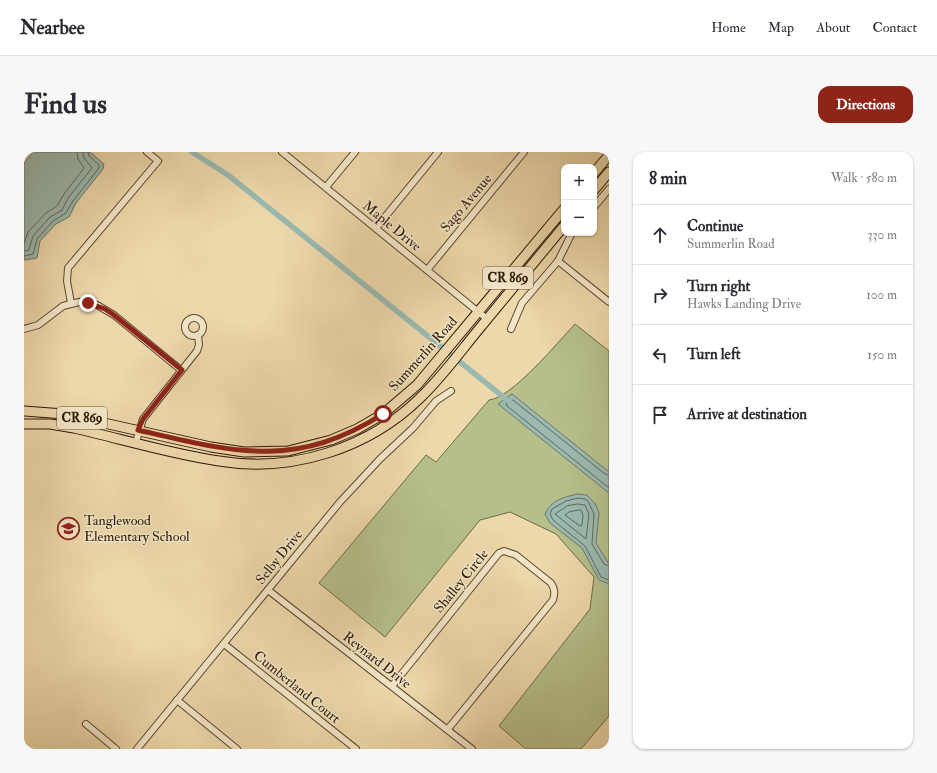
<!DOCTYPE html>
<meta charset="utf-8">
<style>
:root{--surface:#fff;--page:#f7f7f7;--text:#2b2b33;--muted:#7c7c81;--line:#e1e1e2;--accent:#8f2418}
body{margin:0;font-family:"IM FELL Double Pica",serif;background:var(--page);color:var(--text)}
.controls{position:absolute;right:12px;top:12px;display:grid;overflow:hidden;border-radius:8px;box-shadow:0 1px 3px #0004}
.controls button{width:36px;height:36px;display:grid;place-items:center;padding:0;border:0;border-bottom:1px solid var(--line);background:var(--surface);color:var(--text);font:20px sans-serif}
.stop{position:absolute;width:12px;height:12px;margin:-9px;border:3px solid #8f2418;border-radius:50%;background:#fff}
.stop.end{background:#8f2418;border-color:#fff;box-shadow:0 1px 4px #0008}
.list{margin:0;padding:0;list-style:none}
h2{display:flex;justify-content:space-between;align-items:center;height:52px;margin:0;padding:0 16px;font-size:17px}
h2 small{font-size:13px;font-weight:400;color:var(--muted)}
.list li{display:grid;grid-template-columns:26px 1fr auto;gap:12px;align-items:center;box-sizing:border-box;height:60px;padding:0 16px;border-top:1px solid var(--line)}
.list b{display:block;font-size:15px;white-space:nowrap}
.list p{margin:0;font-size:13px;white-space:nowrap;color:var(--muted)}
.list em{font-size:13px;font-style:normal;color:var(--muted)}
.icon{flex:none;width:22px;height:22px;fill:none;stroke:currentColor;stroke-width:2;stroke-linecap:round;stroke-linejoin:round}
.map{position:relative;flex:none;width:585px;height:597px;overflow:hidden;border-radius:12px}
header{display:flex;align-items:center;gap:24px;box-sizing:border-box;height:56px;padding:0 20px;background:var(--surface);border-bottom:1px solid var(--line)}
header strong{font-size:19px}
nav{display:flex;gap:22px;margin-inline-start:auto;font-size:14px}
.intro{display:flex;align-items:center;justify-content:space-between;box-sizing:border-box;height:96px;padding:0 24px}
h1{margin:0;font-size:28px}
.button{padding:10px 18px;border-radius:12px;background:var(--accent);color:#fff;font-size:14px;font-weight:700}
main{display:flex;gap:24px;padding:0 24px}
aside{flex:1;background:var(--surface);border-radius:12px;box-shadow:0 1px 3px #0004}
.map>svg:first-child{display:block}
</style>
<header>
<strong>Nearbee</strong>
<nav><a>Home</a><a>Map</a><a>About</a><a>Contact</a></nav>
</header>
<div class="intro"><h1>Find us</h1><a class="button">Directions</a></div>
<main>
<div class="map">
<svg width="585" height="597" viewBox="0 0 585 597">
<rect width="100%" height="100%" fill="#edd8ab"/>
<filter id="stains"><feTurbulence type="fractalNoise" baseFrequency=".005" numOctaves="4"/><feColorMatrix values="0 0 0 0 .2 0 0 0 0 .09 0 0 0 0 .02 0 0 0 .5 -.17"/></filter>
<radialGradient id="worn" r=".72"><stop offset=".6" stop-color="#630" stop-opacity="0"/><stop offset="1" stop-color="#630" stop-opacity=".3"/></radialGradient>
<path fill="#b5bf8b" stroke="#706b48" d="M551 172 585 199V564L557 597H502L475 574 566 457 570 425 532 382 486 360 456 368 361 485 295 431 402 303 412 310 465 248C488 246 534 190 551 172Z"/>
<g fill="#9ab9b0" stroke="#6e786b">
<polygon points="9,0 66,0 80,12 79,17 52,51 45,65 32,72 16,89 13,106 0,108 0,11"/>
<polygon points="488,242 585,320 585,341 474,252"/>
<path d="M554 342 563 343 572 353 575 361 572 391 585 412V432L575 428 558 396 526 371 521 362C527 348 540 345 554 342Z"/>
</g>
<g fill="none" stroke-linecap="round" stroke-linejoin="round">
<g stroke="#62685a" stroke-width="1">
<polyline points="0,92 4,80 22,61 33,54 40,42 60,16 54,7 53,0"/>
<polyline points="0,99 5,98 9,84 26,65 38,58 44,46 68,16 60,6 59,0"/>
<polyline points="0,104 9,102 13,87 29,69 42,61 49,49 75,16 75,13 65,4 64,0"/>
<polyline points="585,323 581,322 489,248 482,251 483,254 585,336"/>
<polygon points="554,352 561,353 565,362 562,387 531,362 543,354"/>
<polygon points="555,358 557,358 559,363 558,373 556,374 541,363 545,360"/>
<polyline points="585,414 580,412 568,392 570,362 564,349 561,347 554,346 542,349 528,357 526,362 529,368 561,394 577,425 585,428"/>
</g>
<polyline stroke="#9ab9b0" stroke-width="5.5" points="168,0 204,23 487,251"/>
<defs>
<g id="minor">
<polyline points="258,0 463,167"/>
<polyline points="302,35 331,0"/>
<polyline points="570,55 585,37"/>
<polyline points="352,76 414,0"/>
<polyline points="534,109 585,150"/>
<polyline points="403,118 500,0"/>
<polyline points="47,151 43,129 44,116 134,9 123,0"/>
<circle cx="170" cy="175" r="9"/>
<polyline points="0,177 14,173 39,154 55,150 73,153 90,163 157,218"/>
<polyline points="487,177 498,151 534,109 548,81"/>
<polyline points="112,290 119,267 173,199 175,193 174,183"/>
<polyline points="244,438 448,597"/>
<polyline points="200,492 332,597"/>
<path d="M368 534 475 401 480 399 492 403 527 431C531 437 531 441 529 448L424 577"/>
<polyline points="153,548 213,597"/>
<polyline points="62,572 92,597"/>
<polyline points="113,597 316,350 356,307 389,276 412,249 427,239"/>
</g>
<g id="primary">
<polyline points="570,21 585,3"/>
<polyline points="570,38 585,20"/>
<polyline points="0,259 40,262 187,295 220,300 264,299 307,288 333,277 359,262 393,233 540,57"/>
<path d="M0 272H26L50 276C98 287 147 302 195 309 267 321 344 297 396 246 418 225 436 200 455 177 483 143 512 108 540 74"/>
</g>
</defs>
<use href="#minor" stroke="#5c472e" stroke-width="8"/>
<use href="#primary" stroke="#2b1704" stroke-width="11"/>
<use href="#minor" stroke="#f3e6c8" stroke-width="6"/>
<use href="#primary" stroke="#edd8ab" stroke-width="9"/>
</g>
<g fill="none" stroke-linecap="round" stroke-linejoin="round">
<path stroke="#8f2418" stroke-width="5" d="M64 151 81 157 90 163 158 218 119 267 114 278C210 300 270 318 359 262"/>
</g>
<defs>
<symbol id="school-ring" viewBox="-11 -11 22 22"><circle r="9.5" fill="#f3e6c8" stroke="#8f2418" stroke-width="1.5"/><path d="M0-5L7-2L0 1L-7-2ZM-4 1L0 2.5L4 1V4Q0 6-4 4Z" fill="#8f2418"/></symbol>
</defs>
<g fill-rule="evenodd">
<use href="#school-ring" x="32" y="364" width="25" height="25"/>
</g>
<g text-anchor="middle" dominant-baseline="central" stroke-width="3" stroke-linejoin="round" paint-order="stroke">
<g fill="#f3e6c8" stroke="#67553f" stroke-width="1">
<rect x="459" y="115" width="50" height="22" rx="3"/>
<rect x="33" y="255" width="50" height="22" rx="3"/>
</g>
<g font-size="13" font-weight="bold" fill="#2b1704">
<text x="484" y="126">CR 869</text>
<text x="58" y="266">CR 869</text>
</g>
<g font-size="14" fill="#2b1704" stroke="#f3e6c8">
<text transform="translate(442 51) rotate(-50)">Sago Avenue</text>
<text transform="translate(368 74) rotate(39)">Maple Drive</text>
<text transform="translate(399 202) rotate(-48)">Summerlin Road</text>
<text transform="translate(255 405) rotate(-51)">Selby Drive</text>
<text transform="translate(437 429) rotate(-51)">Shalley Circle</text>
<text transform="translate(353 508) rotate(38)">Reynard Drive</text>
<text transform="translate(273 535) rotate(39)">Cumberland Court</text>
</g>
<g font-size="14" fill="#2b1704" stroke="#f3e6c8" text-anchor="start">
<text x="60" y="368">Tanglewood<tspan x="60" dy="16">Elementary School</tspan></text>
</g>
</g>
<rect width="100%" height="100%" filter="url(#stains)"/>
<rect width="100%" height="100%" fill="url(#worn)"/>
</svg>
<div class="controls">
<button>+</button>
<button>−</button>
</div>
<div class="stop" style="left:359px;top:262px"></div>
<div class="stop end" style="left:64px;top:151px"></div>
</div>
<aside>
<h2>8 min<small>Walk · 580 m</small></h2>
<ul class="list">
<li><svg class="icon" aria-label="ahead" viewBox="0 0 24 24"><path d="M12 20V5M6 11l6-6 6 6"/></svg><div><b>Continue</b><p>Summerlin Road</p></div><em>330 m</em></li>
<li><svg class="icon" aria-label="right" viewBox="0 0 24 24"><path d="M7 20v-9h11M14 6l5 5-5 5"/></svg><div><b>Turn right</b><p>Hawks Landing Drive</p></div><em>100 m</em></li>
<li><svg class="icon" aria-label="left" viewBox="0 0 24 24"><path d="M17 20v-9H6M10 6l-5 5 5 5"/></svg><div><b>Turn left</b></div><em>150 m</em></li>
<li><svg class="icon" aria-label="arrive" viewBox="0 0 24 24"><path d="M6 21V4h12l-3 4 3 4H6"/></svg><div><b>Arrive at destination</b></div></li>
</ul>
</aside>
</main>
